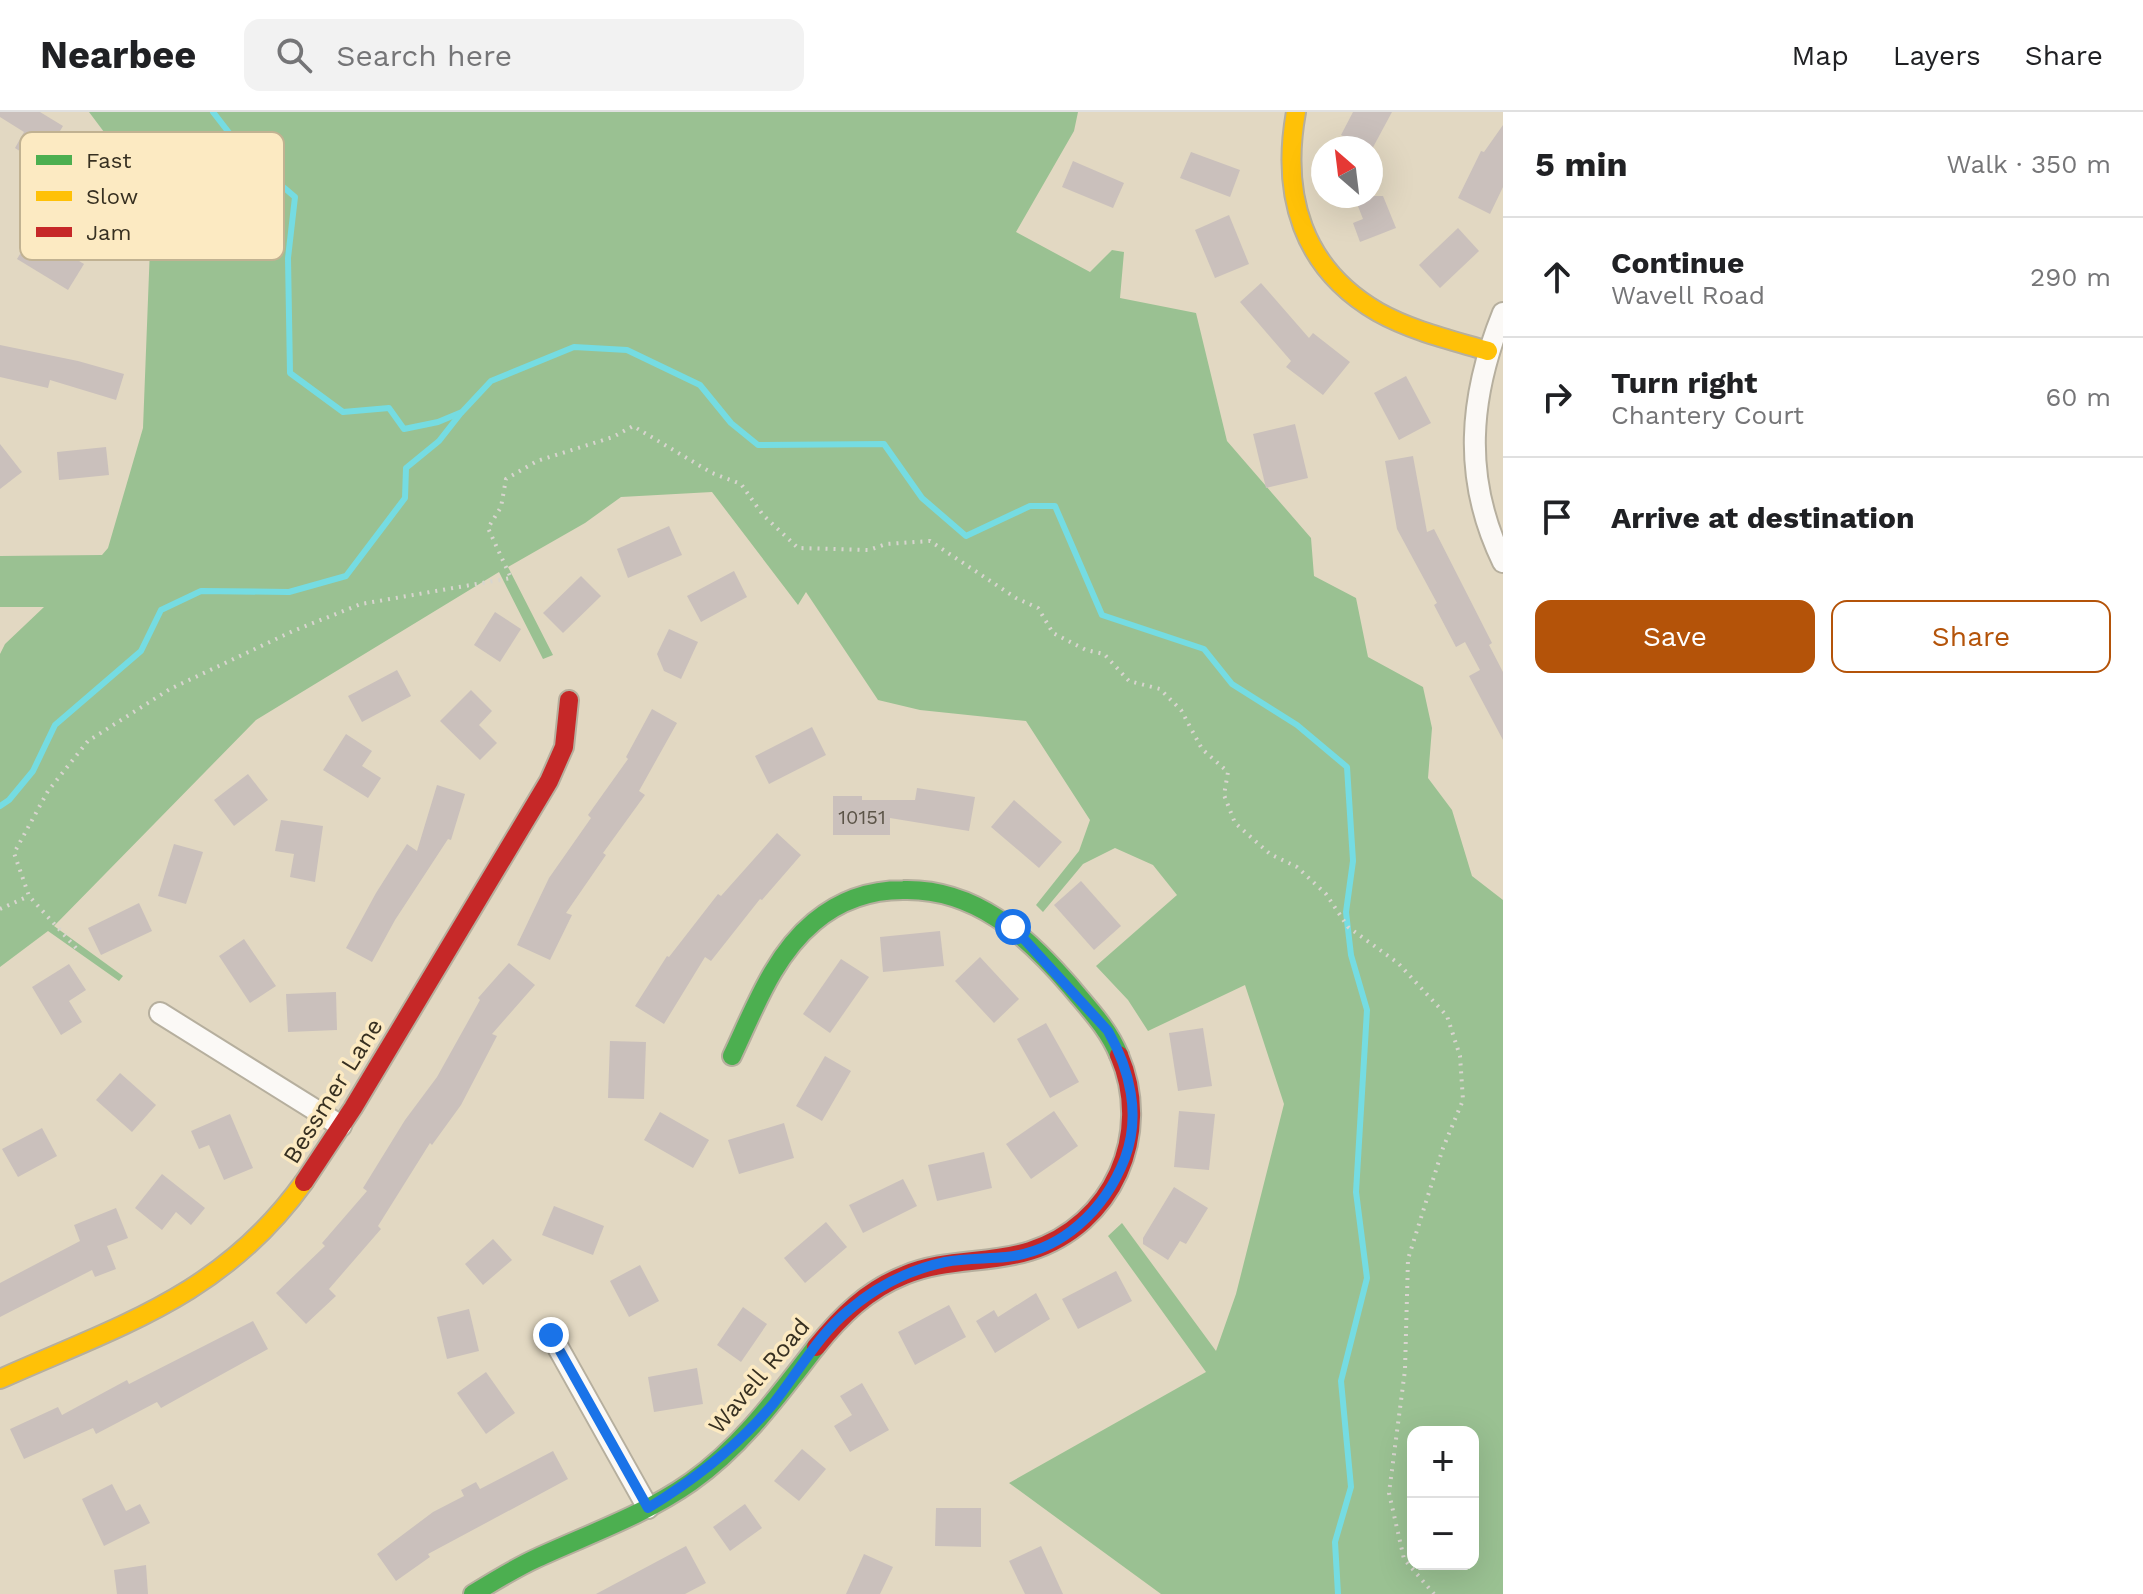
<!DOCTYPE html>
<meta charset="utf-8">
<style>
:root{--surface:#fff;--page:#f2f2f2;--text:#202124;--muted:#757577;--line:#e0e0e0;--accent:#b45309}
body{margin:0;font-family:"Work Sans",sans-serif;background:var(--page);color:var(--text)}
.controls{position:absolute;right:24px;bottom:24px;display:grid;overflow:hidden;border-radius:16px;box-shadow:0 8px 32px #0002}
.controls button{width:72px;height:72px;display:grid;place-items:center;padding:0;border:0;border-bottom:2px solid var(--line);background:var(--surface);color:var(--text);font:40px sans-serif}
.compass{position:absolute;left:1311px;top:24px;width:72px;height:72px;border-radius:50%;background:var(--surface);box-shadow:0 8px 32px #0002;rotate:332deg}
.stop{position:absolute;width:24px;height:24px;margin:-18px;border:6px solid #1a73e8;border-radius:50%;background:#fff}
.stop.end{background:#1a73e8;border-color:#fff;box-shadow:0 2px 8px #0008}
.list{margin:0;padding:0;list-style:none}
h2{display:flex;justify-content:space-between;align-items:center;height:104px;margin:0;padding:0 32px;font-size:34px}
h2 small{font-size:26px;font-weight:400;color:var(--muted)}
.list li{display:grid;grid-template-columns:52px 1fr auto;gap:24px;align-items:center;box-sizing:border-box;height:120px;padding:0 32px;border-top:2px solid var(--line)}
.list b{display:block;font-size:30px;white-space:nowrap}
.list p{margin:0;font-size:26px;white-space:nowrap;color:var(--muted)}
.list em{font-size:26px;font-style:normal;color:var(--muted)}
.actions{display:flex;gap:16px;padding:24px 32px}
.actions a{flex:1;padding:18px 0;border:2px solid var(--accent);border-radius:16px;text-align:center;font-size:28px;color:var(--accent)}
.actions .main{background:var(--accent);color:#fff}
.icon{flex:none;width:44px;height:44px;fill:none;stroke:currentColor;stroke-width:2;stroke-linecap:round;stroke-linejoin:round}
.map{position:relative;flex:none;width:1503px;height:1482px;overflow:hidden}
header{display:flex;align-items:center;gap:48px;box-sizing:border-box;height:112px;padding:0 40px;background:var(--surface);border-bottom:2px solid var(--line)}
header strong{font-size:38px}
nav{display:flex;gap:44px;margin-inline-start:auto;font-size:28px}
.search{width:560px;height:72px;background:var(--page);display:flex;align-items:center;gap:20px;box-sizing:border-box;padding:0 28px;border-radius:16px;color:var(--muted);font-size:30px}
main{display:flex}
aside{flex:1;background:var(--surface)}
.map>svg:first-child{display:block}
</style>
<header>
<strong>Nearbee</strong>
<div class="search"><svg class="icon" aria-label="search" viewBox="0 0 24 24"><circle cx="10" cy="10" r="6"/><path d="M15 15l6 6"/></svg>Search here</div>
<nav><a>Map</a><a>Layers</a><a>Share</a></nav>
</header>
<main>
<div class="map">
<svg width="1503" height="1482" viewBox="0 0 1503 1482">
<rect width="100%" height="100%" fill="#e2d8c2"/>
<path fill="#9ac192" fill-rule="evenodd" d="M89 0H1078L1074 19 1016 120 1090 160 1112 138 1124 140 1120 186 1196 201 1227 329 1311 426 1314 464 1356 486 1368 545 1423 575 1432 616 1428 666 1452 698 1472 764 1503 788V1482H1161L1009 1371 1206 1260 1108 1124 1122 1111 1216 1239 1236 1182 1284 992 1245 873 1148 919 1128 888 1096 854 1177 783 1153 753 1115 736 1083 752 1043 800 1036 793 1079 739 1090 708 1026 609 920 598 878 588 806 480 798 493 712 380 621 385 585 411 508 455 553 543 543 547 499 460 256 608 54 814 123 864 119 869 48 819 0 855V542L5 532 44 495H0V444L102 443 108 436 143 316 152 84ZM1413 1320H1473V1452H1413Z"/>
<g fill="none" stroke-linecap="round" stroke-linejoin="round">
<g stroke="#75dce2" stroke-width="6">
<polyline points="213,0 247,44 295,85 288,146 290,261 343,300 389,296 404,317 438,310 462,300 491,269 574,235 627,238 700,273 731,311 758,333 884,332 922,386 966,424 1030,394 1055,394 1102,503 1204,537 1232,572 1297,613 1347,655 1353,749 1346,800 1351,843 1367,898 1356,1080 1367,1166 1341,1269 1351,1375 1335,1430 1338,1482"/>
<polyline points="0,694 9,688 33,659 55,613 141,539 161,498 201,479 289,480 346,464 405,386 406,356 439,329 461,301"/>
</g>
</g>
<g fill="#cac0bc">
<polygon points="0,0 40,0 63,14 40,52 15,36 24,20 0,5"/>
<polygon points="1353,0 1392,0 1371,39 1371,36 1365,36 1341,23"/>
<polygon points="1503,13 1503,75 1490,102 1458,86 1481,39 1484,40"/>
<polygon points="1191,40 1240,58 1230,85 1180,66"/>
<polygon points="1073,49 1124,71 1113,96 1062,75"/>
<polygon points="1354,84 1383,84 1396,116 1360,130 1353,111 1363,107"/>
<polygon points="1229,103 1249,152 1215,166 1195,118"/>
<polygon points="1458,116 1479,139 1440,176 1419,153"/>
<polygon points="33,121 84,152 68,178 17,147"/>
<polygon points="1261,171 1309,226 1313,221 1350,250 1323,283 1286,255 1291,249 1240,190"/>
<polygon points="0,233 78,249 124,262 116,288 50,268 48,276 0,265"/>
<polygon points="1406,264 1431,311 1399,328 1374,281"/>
<polygon points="1295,312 1308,366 1266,376 1253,322"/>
<polygon points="0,332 22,360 0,377"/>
<polygon points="106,335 109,363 59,368 57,340"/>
<polygon points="1413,344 1427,420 1434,417 1492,531 1489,533 1503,560 1503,628 1469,564 1480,558 1465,530 1456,535 1434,493 1437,491 1397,417 1385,349"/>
<polygon points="669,414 682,443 628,466 617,437"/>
<polygon points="734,459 747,485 701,510 687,484"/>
<polygon points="581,464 601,484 563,521 543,501"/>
<polygon points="495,500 521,517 500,550 474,533"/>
<polygon points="669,517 698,530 681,567 664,559 657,542"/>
<polygon points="397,558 411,584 362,610 348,584"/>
<polygon points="471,578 492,599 479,613 497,631 480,648 440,609"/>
<polygon points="652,597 677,611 639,679 645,683 603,741 606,743 566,801 572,803 550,848 517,833 549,766 591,706 588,703 628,647 626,645"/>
<polygon points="812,615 826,643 769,672 755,644"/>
<polygon points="346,622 372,639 362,654 381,666 368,686 323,658"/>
<polygon points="248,662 268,688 234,714 214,688"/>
<polygon points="437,673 465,682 451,728 448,727 395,808 372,850 346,836 376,781 407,732 417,739"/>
<polygon points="917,676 975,685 969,719 890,706 890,723 833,723 833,684 862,684 862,688 915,688"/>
<polygon points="1014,688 1062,730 1039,756 991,715"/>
<polygon points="281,708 323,714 315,770 290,765 294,742 275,739"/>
<polygon points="777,721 801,743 762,788 760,787 711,849 705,845 664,912 635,894 667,844 669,845 718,782 721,784"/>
<polygon points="174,732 203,740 186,792 158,784"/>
<polygon points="1081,769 1121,814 1094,838 1054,793"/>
<polygon points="139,791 152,819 101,843 88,816"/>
<polygon points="940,819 944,854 883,860 880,825"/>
<polygon points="244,827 276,874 250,891 219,844"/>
<polygon points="980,845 1019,887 994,911 955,869"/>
<polygon points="841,847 869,865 830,921 803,902"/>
<polygon points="509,851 535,873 492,922 497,924 461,993 432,1033 430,1031 378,1114 381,1117 329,1177 336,1184 306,1212 276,1181 325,1134 322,1131 367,1079 363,1076 405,1008 437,965 480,888 478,886"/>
<polygon points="69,852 86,878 69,889 82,910 61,923 32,875"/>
<polygon points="336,880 337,918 288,920 286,882"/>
<polygon points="1046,911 1079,970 1050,986 1017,927"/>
<polygon points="1203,916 1212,974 1178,979 1169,921"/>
<polygon points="610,929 646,930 644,987 608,986"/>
<polygon points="825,944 851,959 822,1009 796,994"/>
<polygon points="120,961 156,993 132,1020 96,988"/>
<polygon points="1054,999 1078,1034 1031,1067 1006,1032"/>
<polygon points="1179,999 1215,1002 1209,1058 1174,1055"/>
<polygon points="660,1000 709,1028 693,1056 644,1028"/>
<polygon points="230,1002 253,1056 224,1068 209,1033 199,1037 191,1019"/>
<polygon points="784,1011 794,1046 739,1062 728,1028"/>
<polygon points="42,1016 57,1044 18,1065 2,1037"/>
<polygon points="984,1040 992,1076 937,1089 928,1053"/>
<polygon points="162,1062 205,1096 191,1113 176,1100 162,1118 135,1096"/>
<polygon points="903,1067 917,1094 863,1121 849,1093"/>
<polygon points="1174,1075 1208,1096 1186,1132 1180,1129 1168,1148 1143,1132 1143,1126"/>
<polygon points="554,1094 604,1114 593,1143 542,1123"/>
<polygon points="116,1096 128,1126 107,1134 116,1157 95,1165 92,1158 0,1205 0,1171 80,1129 74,1113"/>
<polygon points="826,1110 847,1135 805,1171 784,1146"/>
<polygon points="493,1127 512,1148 483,1173 465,1152"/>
<polygon points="640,1153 659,1189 629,1205 610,1169"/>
<polygon points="1116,1159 1132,1189 1078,1217 1062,1187"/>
<polygon points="1036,1181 1050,1207 995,1241 976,1209 994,1198 998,1205"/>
<polygon points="949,1193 966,1225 915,1253 898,1220"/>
<polygon points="743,1195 767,1212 741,1250 717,1233"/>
<polygon points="469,1197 479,1239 447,1247 437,1205"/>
<polygon points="253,1209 268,1237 161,1296 157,1290 96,1322 93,1316 24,1347 10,1317 58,1295 62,1303 127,1268 129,1272"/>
<polygon points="697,1256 703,1292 654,1300 648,1265"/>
<polygon points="486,1260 515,1301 486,1322 457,1281"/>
<polygon points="862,1271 889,1318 850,1340 834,1314 852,1303 840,1284"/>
<polygon points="802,1337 826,1357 799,1389 774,1369"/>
<polygon points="553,1339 568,1367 428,1442 430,1445 396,1469 377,1442 433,1400 464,1384 461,1378 476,1370 480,1377"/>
<polygon points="112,1372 126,1399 140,1392 150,1411 104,1434 82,1387"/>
<polygon points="745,1392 762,1416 730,1439 713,1415"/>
<polygon points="936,1396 981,1396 981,1435 935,1434"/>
<polygon points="686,1434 706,1471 685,1482 596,1482"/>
<polygon points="1041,1434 1063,1482 1025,1482 1009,1449"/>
<polygon points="864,1442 893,1455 880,1482 846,1482"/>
<polygon points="146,1453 148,1482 117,1482 114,1458"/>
</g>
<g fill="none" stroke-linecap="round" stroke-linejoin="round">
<defs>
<g id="street">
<path d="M1503 201C1469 285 1462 366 1503 450"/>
<polyline points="160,901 341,1014"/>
<polyline points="551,1223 648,1396"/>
</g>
<g id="fast">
<path d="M732 944C754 898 773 844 814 810 839 789 870 778 903 778 975 776 1026 823 1070 874 1088 896 1108 916 1119 943"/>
<path d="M473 1482C494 1469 515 1456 537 1446 589 1422 644 1403 691 1370 742 1334 778 1284 816 1235"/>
</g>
<g id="slow">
<path d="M1296 0C1281 83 1302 156 1378 200 1412 219 1451 228 1488 239"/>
<path d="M0 1267C121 1213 223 1183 304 1070"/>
</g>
<g id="jam">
<polyline points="304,1070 353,996 549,669 564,635 569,588"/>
<path d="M816 1235C841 1204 867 1178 905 1163 945 1146 989 1152 1030 1139 1113 1113 1153 1022 1119 943"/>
</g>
</defs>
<use href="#street" stroke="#b6af9e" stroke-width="24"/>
<use href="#fast" stroke="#b6af9e" stroke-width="22"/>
<use href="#slow" stroke="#b6af9e" stroke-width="22"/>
<use href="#jam" stroke="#b6af9e" stroke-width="22"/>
<g stroke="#d8d5cf" stroke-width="4" stroke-dasharray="2 6" stroke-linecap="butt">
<polyline points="0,797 29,784"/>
<polyline points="76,836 29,784 14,741 48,679 88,629 170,577 293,519 361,492 511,466 488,416 501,395 506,367 537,349 613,325 633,314 712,361 741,372 763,403 798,436 869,438 886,432 930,429 1016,486 1038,496 1053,521 1086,538 1104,542 1129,569 1160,577 1181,598 1202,637 1228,660 1224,683 1235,711 1270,742 1297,755 1326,782 1348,815 1398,851 1447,904 1460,944 1463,988 1443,1036 1408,1147 1405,1258 1389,1381 1404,1447 1434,1482"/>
</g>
<use href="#street" stroke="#fbf9f6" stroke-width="20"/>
<use href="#fast" stroke="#4caf50" stroke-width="18"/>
<use href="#slow" stroke="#ffc107" stroke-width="18"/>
<use href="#jam" stroke="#c62828" stroke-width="18"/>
</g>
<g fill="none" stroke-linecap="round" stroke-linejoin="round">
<path stroke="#1a73e8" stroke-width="10" d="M551 1223 648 1396C696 1367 737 1335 773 1292 798 1261 818 1223 849 1198 877 1174 909 1158 945 1150 965 1146 986 1147 1006 1145 1062 1139 1105 1098 1125 1046 1141 1003 1130 958 1108 919L1013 815"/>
</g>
<g text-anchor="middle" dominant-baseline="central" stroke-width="7" stroke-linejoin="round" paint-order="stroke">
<g font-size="20" fill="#5c5448">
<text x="862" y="705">10151</text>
</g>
<g font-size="24" fill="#373021" stroke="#fceac2">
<text transform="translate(333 979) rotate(-58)">Bessmer Lane</text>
<text transform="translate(759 1264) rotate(-50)">Wavell Road</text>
</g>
</g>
<rect x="20" y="20" width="264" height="128" rx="12" fill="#fceac2" stroke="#c1b292" stroke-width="2"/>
<rect x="36" y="43" width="36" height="10" fill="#4caf50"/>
<rect x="36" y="79" width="36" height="10" fill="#ffc107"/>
<rect x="36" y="115" width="36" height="10" fill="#c62828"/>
<g font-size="22" fill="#373021">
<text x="86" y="56">Fast</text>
<text x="86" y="92">Slow</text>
<text x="86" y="128">Jam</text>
</g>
</svg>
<div class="controls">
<button>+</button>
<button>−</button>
</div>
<svg class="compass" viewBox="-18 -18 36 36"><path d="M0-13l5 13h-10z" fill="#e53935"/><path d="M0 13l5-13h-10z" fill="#757577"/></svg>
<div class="stop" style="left:1013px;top:815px"></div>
<div class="stop end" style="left:551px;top:1223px"></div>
</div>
<aside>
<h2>5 min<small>Walk · 350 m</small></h2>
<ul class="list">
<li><svg class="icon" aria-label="ahead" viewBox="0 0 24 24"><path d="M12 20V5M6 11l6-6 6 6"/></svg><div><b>Continue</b><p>Wavell Road</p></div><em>290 m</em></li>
<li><svg class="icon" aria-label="right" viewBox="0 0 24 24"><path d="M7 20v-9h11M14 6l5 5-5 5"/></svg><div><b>Turn right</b><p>Chantery Court</p></div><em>60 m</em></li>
<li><svg class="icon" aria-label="arrive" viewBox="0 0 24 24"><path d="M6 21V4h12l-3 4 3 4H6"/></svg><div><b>Arrive at destination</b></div></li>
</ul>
<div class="actions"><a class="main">Save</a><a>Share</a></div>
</aside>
</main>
